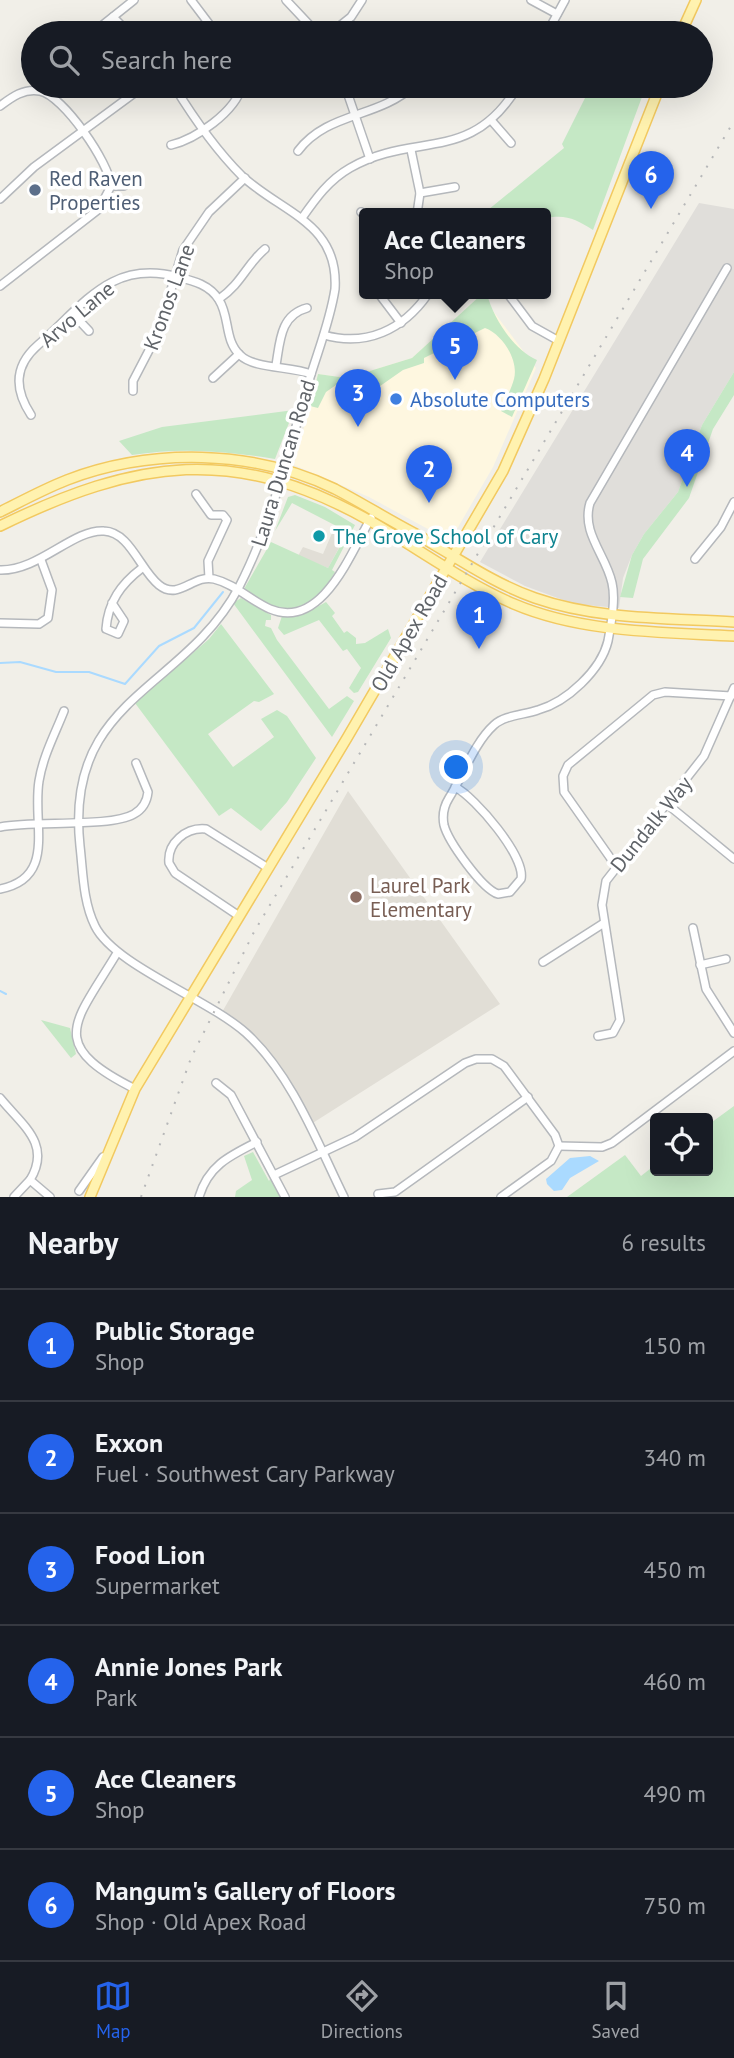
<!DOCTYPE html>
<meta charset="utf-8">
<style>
:root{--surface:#171b24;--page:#20242c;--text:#f1f3f6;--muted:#9ea1a6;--line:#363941;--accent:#2563eb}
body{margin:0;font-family:"PT Sans",sans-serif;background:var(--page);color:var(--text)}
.controls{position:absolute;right:21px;bottom:21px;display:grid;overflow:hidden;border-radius:7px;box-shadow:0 7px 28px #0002}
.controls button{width:63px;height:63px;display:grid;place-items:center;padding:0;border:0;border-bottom:2px solid var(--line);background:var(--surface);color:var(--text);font:35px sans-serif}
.you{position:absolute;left:457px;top:768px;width:24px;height:24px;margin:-18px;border:5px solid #fff;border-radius:50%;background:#1a73e8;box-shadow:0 0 0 10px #1a73e833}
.badge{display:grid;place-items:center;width:46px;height:46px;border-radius:50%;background:var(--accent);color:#fff;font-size:23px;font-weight:700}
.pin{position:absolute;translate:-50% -58px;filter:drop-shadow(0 2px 4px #0008)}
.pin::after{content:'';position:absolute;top:37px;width:24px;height:21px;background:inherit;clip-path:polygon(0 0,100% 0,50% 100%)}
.popup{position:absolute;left:359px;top:208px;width:192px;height:91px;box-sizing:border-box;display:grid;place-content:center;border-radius:7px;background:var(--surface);filter:drop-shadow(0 2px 5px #0005);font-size:23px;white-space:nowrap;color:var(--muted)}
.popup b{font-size:26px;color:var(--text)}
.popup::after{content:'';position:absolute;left:50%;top:100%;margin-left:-14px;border:14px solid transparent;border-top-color:var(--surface)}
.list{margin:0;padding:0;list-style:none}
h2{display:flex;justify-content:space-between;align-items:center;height:91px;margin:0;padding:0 28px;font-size:30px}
h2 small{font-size:23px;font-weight:400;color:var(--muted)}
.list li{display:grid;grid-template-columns:46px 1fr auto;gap:21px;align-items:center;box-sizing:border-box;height:112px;padding:0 28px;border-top:2px solid var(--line)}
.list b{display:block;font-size:26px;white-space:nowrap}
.list p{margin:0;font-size:23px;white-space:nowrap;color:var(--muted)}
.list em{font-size:23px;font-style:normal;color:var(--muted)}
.icon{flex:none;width:38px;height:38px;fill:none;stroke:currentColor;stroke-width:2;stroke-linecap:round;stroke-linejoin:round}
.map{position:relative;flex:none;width:734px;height:1197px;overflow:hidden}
.search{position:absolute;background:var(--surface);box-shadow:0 7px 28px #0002;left:21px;right:21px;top:21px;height:77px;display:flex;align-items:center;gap:18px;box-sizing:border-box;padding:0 24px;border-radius:38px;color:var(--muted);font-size:26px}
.sheet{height:763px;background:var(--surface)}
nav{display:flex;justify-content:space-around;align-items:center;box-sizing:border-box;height:98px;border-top:2px solid var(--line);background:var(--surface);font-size:19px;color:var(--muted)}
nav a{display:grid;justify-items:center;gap:4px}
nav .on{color:var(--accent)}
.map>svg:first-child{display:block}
</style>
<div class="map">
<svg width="734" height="1197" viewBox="0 0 734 1197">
<rect width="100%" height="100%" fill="#f1efe8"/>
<polygon fill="#fef7e0" points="481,295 536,368 493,467 450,541 369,497 294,465 318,374 347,378 412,358"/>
<polygon fill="#e0deda" points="699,203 734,209 734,372 702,425 678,492 644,534 632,555 623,578 619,608 574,604 525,586 480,562"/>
<g fill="#e1ded6">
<polygon points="336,524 348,531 328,568 298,556 303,547 323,554"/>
<polygon points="348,791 500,1004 308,1126 273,1064 221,1014"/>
</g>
<g fill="#c5e8c5">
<path d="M591 86H646L593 230C576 219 566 214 546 218V214H483L564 148 562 144Z"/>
<path d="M482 294H487C493 317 513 350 537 360L512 417 501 411C505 401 511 390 514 379 519 360 502 334 485 328L424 358V363L403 370 373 391 336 385 326 392 318 408 310 406 318 374 347 378 412 358Z"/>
<polygon points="734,372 734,395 713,429 689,498 643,559 633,598 620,597 632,555 644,534 678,492 702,425"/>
<path d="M294 410 275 459C226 451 181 447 132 455L119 441 162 427Z"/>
<path d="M295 495 325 507 355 525 332 570 335 572C310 615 282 621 244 589L271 542 328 568 348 532 292 503 275 531 288 497Z"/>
<polygon points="241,598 271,615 271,620 266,620 265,626 271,628 277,640 329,709 347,696 354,701 332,737 233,603"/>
<polygon points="326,602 335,613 332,616 344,633 347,631 356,638 356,644 365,643 388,629 391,638 358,692 354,693 349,688 361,668 347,649 343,651 319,620 284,635 278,628 282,616 306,613"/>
<polygon points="221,624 274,694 259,702 254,701 208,734 233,767 274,737 261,719 277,710 287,716 316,758 287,802 261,831 231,808 219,816 135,703 209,639"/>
<polygon points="41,1020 70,1028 76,1054 71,1058"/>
<polygon points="734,1106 734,1197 567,1197 625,1155 641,1176 655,1165 655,1171 708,1171 708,1125"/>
<polygon points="253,1152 269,1181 271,1177 281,1197 235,1197 236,1191 252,1180 244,1156"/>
</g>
<polygon fill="#aadaff" points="590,1156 599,1161 570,1178 562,1190 554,1191 547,1184 546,1179 570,1158"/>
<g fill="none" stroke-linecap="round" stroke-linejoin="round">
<g stroke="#aadaff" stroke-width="2">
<polyline points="0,663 20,662 56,672 89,672 125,684 159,646 194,628 223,592"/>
<polyline points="0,991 6,994"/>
</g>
<defs>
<g id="minor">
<polyline points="191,0 216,33"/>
<polyline points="286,0 317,33"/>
<polyline points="531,0 557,14"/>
<polyline points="113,17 129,33"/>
<polyline points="98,33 99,28 134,0"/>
<polyline points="331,33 351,17 362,0"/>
<polyline points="547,33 565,0"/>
<path d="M174 86C193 117 216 150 242 176 282 213 339 223 335 289 330 322 317 353 308 384 288 453 272 523 239 587 183 692 64 697 80 846 83 872 83 902 95 926 114 965 208 999 246 1033 292 1075 317 1142 344 1197"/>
<polyline points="345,86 370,159"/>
<path d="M0 106C12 97 24 88 40 91 63 95 110 164 111 186L99 209 0 286"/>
<polyline points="491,120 511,143"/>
<path d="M171 145C196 139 235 112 242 86"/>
<polyline points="411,150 420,193 417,214"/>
<path d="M298 151C327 112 379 118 413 86"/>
<polyline points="111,186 124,186"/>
<polyline points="420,193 455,187"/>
<polyline points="0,199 34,167 144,86"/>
<polyline points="361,212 364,215"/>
<path d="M302 218C316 198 329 180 350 168 414 131 471 165 518 86"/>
<polyline points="379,294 401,323"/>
<polyline points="508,294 532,326 559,341"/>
<path d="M219 299C242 283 246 265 265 249"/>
<polyline points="73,314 89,331"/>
<path d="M324 335C366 347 403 330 428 294"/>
<path d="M276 365C280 342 280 315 307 308"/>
<polyline points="213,378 239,354"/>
<polyline points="133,391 133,381 158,333 183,250 209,212 245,178"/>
<path d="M31 415C14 389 14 366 38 345 84 305 111 259 178 277 194 281 210 285 219 300 230 317 224 340 240 355 254 369 291 366 311 374"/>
<polyline points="196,494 211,515 223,515 227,520 208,561 209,578"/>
<polyline points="695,559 721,527 734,502"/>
<path d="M0 570C39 571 73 529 104 531 130 532 140 570 159 585 179 601 193 574 214 579 235 584 251 601 270 609 322 631 351 552 371 518"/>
<path d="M112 603 124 621 118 634 106 629C108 602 121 584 142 568"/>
<polyline points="0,623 39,624 48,618 52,590 41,560"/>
<path d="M455 787C475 797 526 857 521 879L510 892 498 894C482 889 448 841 444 825 442 815 444 806 449 798 463 776 474 743 494 725 505 715 524 715 538 710 567 702 601 670 608 641 611 624 616 600 612 583 606 555 581 533 590 503L727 268"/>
<polyline points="667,804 734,859"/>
<path d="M0 827C32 820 110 828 134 814 143 809 147 801 148 792L136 763"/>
<polyline points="616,866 564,792 563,776 568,765 653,695 665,692 731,696"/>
<path d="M0 889C57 878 32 824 39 781 43 756 55 734 64 711"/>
<path d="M239 916 175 873 169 863C167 843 186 827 206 829L268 868"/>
<polyline points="693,928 706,989 734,1033"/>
<path d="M117 953C75 1023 45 1044 135 1089"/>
<polyline points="543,962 604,923"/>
<polyline points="700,965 726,959"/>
<polyline points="598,1036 613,1033 620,1020 602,905 606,881 704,756 734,688"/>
<polyline points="216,1083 231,1095 285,1197"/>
<path d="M0 1098C22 1125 52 1144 30 1180L50 1197"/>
<polyline points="559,1146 602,1147 612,1143 734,1051"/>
<polyline points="274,1175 355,1137 465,1063 476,1059 492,1059 504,1066 555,1135 559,1146 551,1161 501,1197"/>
<polyline points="79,1191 103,1157"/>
<polyline points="378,1194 395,1192 528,1097"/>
<polyline points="14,1197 30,1180"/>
<path d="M199 1197C208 1166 229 1156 257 1142"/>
</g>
<g id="major">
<polyline points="681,33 696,0"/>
<path d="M0 512C22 501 44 489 67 480 151 448 253 449 335 489 362 503 387 519 414 533 453 555 492 583 535 598 598 620 668 618 734 622"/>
<path d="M0 526C137 459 235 444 372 522 419 549 465 583 514 604 582 633 662 632 734 636"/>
<polyline points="90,1197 135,1089 347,738 503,471 544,379 660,86"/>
</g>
</defs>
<use href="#minor" stroke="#b5b8bc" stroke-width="10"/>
<use href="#major" stroke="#f2c960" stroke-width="12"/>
<use href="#minor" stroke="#fff" stroke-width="7"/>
<use href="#major" stroke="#fff2af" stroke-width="9"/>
<polyline stroke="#b6b7b8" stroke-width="2" stroke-dasharray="2 9" stroke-linecap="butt" points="141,1197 191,1058 254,932 734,121"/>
</g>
<circle fill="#5c6f8a" stroke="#fff" stroke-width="2.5" cx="35" cy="190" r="7"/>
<circle fill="#3f7fe0" stroke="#fff" stroke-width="2.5" cx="396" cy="399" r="7"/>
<circle fill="#0f9aa8" stroke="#fff" stroke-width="2.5" cx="319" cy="536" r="7"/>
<circle fill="#8d6e63" stroke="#fff" stroke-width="2.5" cx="356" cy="897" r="7"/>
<g text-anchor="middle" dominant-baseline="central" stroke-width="7" stroke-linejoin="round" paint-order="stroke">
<g font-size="21" fill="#4e5e75" stroke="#fff" text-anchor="start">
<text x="49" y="178">Red Raven<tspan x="49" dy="24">Properties</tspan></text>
</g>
<g font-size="21" fill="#5f6368" stroke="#fff">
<text transform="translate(169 297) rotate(-70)">Kronos Lane</text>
<text transform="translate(77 314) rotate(-40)">Arvo Lane</text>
<text transform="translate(283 463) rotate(-73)">Laura Duncan Road</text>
<text transform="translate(409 633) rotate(-60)">Old Apex Road</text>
<text transform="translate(651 824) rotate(-51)">Dundalk Way</text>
</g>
<g font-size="21" fill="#366cbe" stroke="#fff" text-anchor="start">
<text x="410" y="399">Absolute Computers</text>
</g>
<g font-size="21" fill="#0d838f" stroke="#fff" text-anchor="start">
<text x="333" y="536">The Grove School of Cary</text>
</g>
<g font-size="21" fill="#785e54" stroke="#fff" text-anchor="start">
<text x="370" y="885">Laurel Park<tspan x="370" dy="24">Elementary</tspan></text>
</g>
</g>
</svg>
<div class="controls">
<button><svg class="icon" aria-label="locate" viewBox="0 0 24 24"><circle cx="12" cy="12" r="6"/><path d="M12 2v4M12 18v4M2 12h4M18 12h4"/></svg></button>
</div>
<div class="you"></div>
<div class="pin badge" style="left:479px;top:649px">1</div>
<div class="pin badge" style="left:429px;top:503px">2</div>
<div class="pin badge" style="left:358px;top:427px">3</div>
<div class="pin badge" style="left:687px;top:487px">4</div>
<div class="pin badge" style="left:455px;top:380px">5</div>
<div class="popup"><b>Ace Cleaners</b>Shop</div>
<div class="pin badge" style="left:651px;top:209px">6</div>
<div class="search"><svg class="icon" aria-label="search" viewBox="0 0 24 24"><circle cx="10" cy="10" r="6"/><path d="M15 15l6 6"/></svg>Search here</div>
</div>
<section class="sheet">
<h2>Nearby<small>6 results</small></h2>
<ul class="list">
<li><span class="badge">1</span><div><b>Public Storage</b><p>Shop</p></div><em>150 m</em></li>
<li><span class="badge">2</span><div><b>Exxon</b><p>Fuel · Southwest Cary Parkway</p></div><em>340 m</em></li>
<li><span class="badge">3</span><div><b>Food Lion</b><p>Supermarket</p></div><em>450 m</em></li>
<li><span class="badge">4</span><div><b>Annie Jones Park</b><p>Park</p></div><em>460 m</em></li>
<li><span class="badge">5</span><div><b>Ace Cleaners</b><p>Shop</p></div><em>490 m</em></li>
<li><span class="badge">6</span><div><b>Mangum's Gallery of Floors</b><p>Shop · Old Apex Road</p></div><em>750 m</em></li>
</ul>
</section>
<nav>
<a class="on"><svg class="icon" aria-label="map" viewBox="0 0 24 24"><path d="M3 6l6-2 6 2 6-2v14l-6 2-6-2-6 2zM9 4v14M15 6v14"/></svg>Map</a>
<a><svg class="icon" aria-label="directions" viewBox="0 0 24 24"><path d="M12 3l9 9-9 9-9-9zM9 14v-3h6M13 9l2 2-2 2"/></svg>Directions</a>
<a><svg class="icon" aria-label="saved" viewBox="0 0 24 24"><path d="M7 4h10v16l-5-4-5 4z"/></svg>Saved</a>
</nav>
